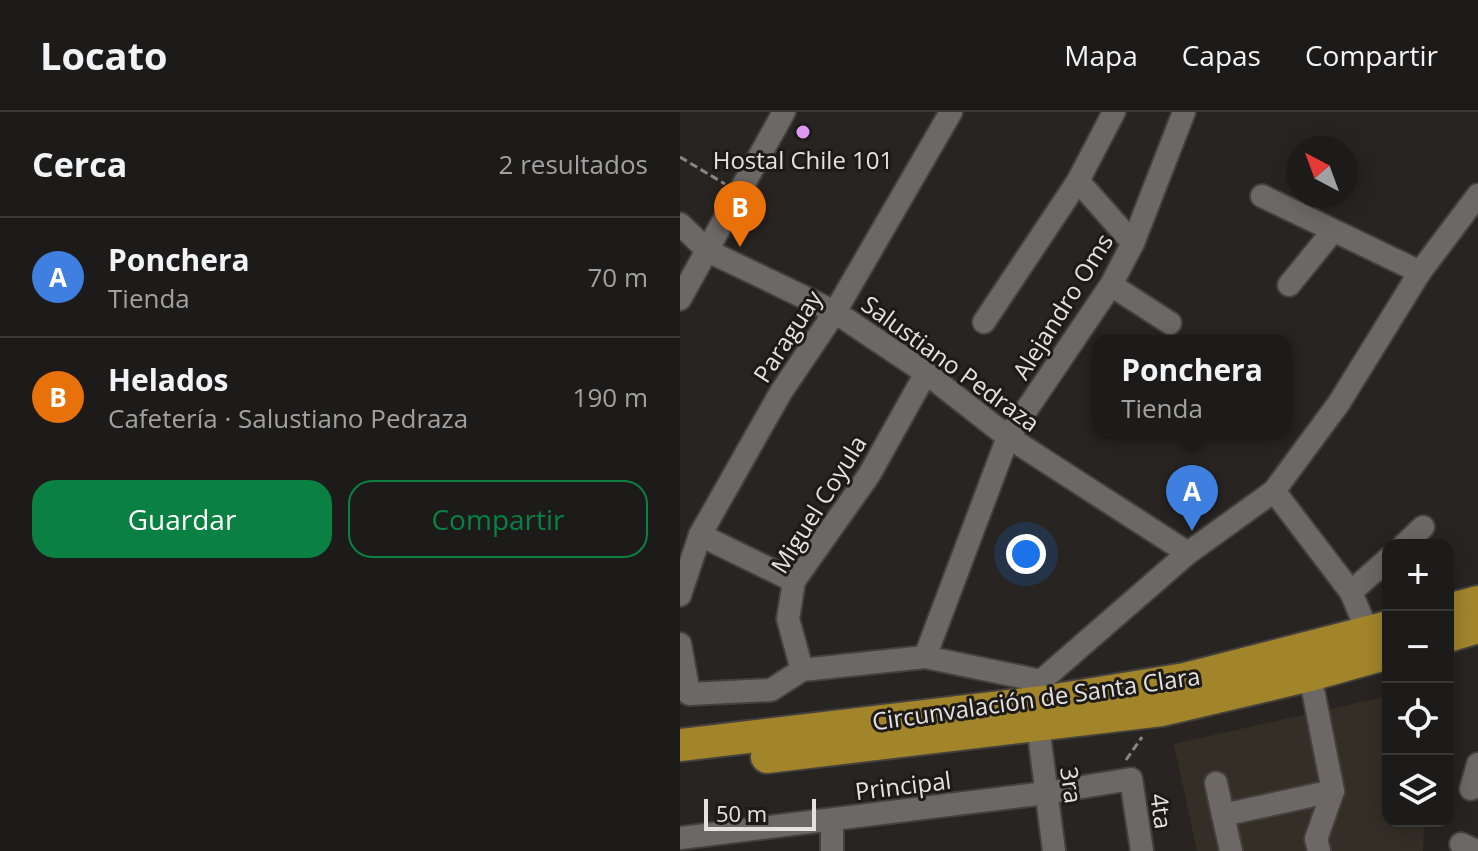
<!DOCTYPE html>
<html lang="es">
<meta charset="utf-8">
<style>
:root{--surface:#1d1b19;--page:#2a2826;--text:#f1f3f6;--muted:#a0a1a2;--line:#3b3938;--accent:#0b8043}
body{margin:0;font-family:"Open Sans",sans-serif;background:var(--page);color:var(--text)}
.controls{position:absolute;right:24px;bottom:24px;display:grid;overflow:hidden;border-radius:16px;box-shadow:0 4px 20px #0003}
.controls button{width:72px;height:72px;display:grid;place-items:center;padding:0;border:0;border-bottom:2px solid var(--line);background:var(--surface);color:var(--text);font:40px sans-serif}
.compass{position:absolute;left:606px;top:24px;width:72px;height:72px;border-radius:50%;background:var(--surface);box-shadow:0 4px 20px #0003;rotate:319deg}
.scale{position:absolute;left:24px;bottom:20px;width:112px;box-sizing:border-box;padding-left:8px;border:4px solid #e5e3e1;border-top:0;font-size:22px;line-height:28px;white-space:nowrap;color:#e5e3e1;-webkit-text-stroke:6px #1d1a18;paint-order:stroke}
.you{position:absolute;left:346px;top:442px;width:28px;height:28px;margin:-20px;border:6px solid #fff;border-radius:50%;background:#1a73e8;box-shadow:0 0 0 12px #1a73e833}
.badge{display:grid;place-items:center;width:52px;height:52px;border-radius:50%;background:var(--accent);color:#fff;font-size:26px;font-weight:700}
.pin{position:absolute;translate:-50% -66px;filter:drop-shadow(0 2px 4px #0008)}
.pin::after{content:'';position:absolute;top:42px;width:28px;height:24px;background:inherit;clip-path:polygon(0 0,100% 0,50% 100%)}
.popup{position:absolute;left:412px;top:223px;width:200px;height:104px;box-sizing:border-box;display:grid;place-content:center;border-radius:16px;background:var(--surface);filter:drop-shadow(0 2px 6px #0005);font-size:26px;white-space:nowrap;color:var(--muted)}
.popup b{font-size:30px;color:var(--text)}
.popup::after{content:'';position:absolute;left:50%;top:100%;margin-left:-16px;border:16px solid transparent;border-top-color:var(--surface)}
.list{margin:0;padding:0;list-style:none}
h2{display:flex;justify-content:space-between;align-items:center;height:104px;margin:0;padding:0 32px;font-size:34px}
h2 small{font-size:26px;font-weight:400;color:var(--muted)}
.list li{display:grid;grid-template-columns:52px 1fr auto;gap:24px;align-items:center;box-sizing:border-box;height:120px;padding:0 32px;border-top:2px solid var(--line)}
.list b{display:block;font-size:30px;white-space:nowrap}
.list p{margin:0;font-size:26px;white-space:nowrap;color:var(--muted)}
.list em{font-size:26px;font-style:normal;color:var(--muted)}
.actions{display:flex;gap:16px;padding:24px 32px}
.actions a{flex:1;padding:18px 0;border:2px solid var(--accent);border-radius:24px;text-align:center;font-size:28px;color:var(--accent)}
.actions .main{background:var(--accent);color:#fff}
.icon{flex:none;width:44px;height:44px;fill:none;stroke:currentColor;stroke-width:2;stroke-linecap:round;stroke-linejoin:round}
.map{position:relative;flex:none;width:798px;height:739px;overflow:hidden}
header{display:flex;align-items:center;gap:48px;box-sizing:border-box;height:112px;padding:0 40px;background:var(--surface);border-bottom:2px solid var(--line)}
header strong{font-size:38px}
nav{display:flex;gap:44px;margin-inline-start:auto;font-size:28px}
main{display:flex}
aside{flex:1;background:var(--surface)}
.map>svg:first-child{display:block}
</style>
<header>
<strong>Locato</strong>
<nav><a>Mapa</a><a>Capas</a><a>Compartir</a></nav>
</header>
<main>
<aside>
<h2>Cerca<small>2 resultados</small></h2>
<ul class="list">
<li><span class="badge" style="background:#3f7fe0">A</span><div><b>Ponchera</b><p>Tienda</p></div><em>70 m</em></li>
<li><span class="badge" style="background:#e8710a">B</span><div><b>Helados</b><p>Cafetería · Salustiano Pedraza</p></div><em>190 m</em></li>
</ul>
<div class="actions"><a class="main">Guardar</a><a>Compartir</a></div>
</aside>
<div class="map">
<svg width="798" height="739" viewBox="0 0 798 739">
<rect width="100%" height="100%" fill="#272421"/>
<polygon fill="#352e27" points="708,584 708,709 744,709 743,739 517,739 494,632"/>
<g fill="none" stroke-linecap="round" stroke-linejoin="round">
<defs>
<g id="minor">
<polyline points="398,69 453,131"/>
<polyline points="582,84 740,160"/>
<polyline points="0,112 28,139 155,200 246,261 328,325 508,441"/>
<polyline points="431,173 490,211"/>
<polyline points="609,173 653,119"/>
<polyline points="0,187 104,0"/>
<polyline points="304,210 398,69 434,0"/>
<polyline points="594,379 671,480 688,521"/>
<polyline points="20,423 114,469"/>
<polyline points="724,433 743,415"/>
<polyline points="671,480 708,447"/>
<polyline points="0,483 20,423 101,280 155,200 271,0"/>
<polyline points="0,532 9,582 91,578 122,558 245,545 361,569"/>
<polyline points="245,545 328,325 431,173 453,131 504,0"/>
<polyline points="122,558 108,507 114,469 189,363 246,261"/>
<polyline points="630,563 653,679 636,727 639,739"/>
<polyline points="363,590 361,569 508,441 594,379 659,291 740,160 798,83"/>
<polyline points="358,614 374,739"/>
<polyline points="536,671 551,739"/>
<polyline points="791,677 798,652"/>
<polyline points="543,703 653,679"/>
<polyline points="152,708 152,739"/>
<polyline points="0,726 366,681 451,667 462,739"/>
<polyline points="781,732 796,739"/>
</g>
<g id="highway">
<polyline points="768,498 798,490"/>
<polyline points="768,524 798,515"/>
<polyline points="0,633 363,590 505,567 708,515"/>
<polyline points="87,645 482,598 630,563 708,541"/>
</g>
</defs>
<use href="#minor" stroke="#43403e" stroke-width="26"/>
<use href="#highway" stroke="#43403e" stroke-width="36"/>
<g stroke="#888683" stroke-width="3" stroke-dasharray="8 4" stroke-linecap="butt">
<polyline points="0,45 45,72"/>
<polyline points="446,648 462,625"/>
</g>
<use href="#minor" stroke="#6c6865" stroke-width="22"/>
<use href="#highway" stroke="#a2852b" stroke-width="32"/>
</g>
<circle fill="#dd99f4" stroke="#1d1a18" stroke-width="3" cx="123" cy="20" r="8"/>
<g text-anchor="middle" dominant-baseline="central" stroke-width="6" stroke-linejoin="round" paint-order="stroke">
<g font-size="24" fill="#e5e3e1" stroke="#1d1a18">
<text x="123" y="47">Hostal Chile 101</text>
</g>
<g font-size="24" fill="#e5e3e1" stroke="#1d1a18">
<text transform="translate(382 194) rotate(-58)">Alejandro Oms</text>
<text transform="translate(107 224) rotate(-57)">Paraguay</text>
<text transform="translate(271 251) rotate(36)">Salustiano Pedraza</text>
<text transform="translate(138 392) rotate(-58)">Miguel Coyula</text>
<text transform="translate(356 586) rotate(-8)">Circunvalación de Santa Clara</text>
<text transform="translate(223 673) rotate(-7)">Principal</text>
<text transform="translate(392 673) rotate(82)">3ra</text>
<text transform="translate(482 699) rotate(82)">4ta</text>
</g>
</g>
</svg>
<div class="controls">
<button>+</button>
<button>−</button>
<button><svg class="icon" aria-label="locate" viewBox="0 0 24 24"><circle cx="12" cy="12" r="6"/><path d="M12 2v4M12 18v4M2 12h4M18 12h4"/></svg></button>
<button><svg class="icon" aria-label="layers" viewBox="0 0 24 24"><path d="M12 4l9 5-9 5-9-5zM3 14l9 5 9-5"/></svg></button>
</div>
<svg class="compass" viewBox="-18 -18 36 36"><path d="M0-13l5 13h-10z" fill="#e53935"/><path d="M0 13l5-13h-10z" fill="#a0a1a2"/></svg>
<div class="scale">50 m</div>
<div class="you"></div>
<div class="pin badge" style="left:512px;top:419px;background:#3f7fe0">A</div>
<div class="popup"><b>Ponchera</b>Tienda</div>
<div class="pin badge" style="left:60px;top:135px;background:#e8710a">B</div>
</div>
</main>
